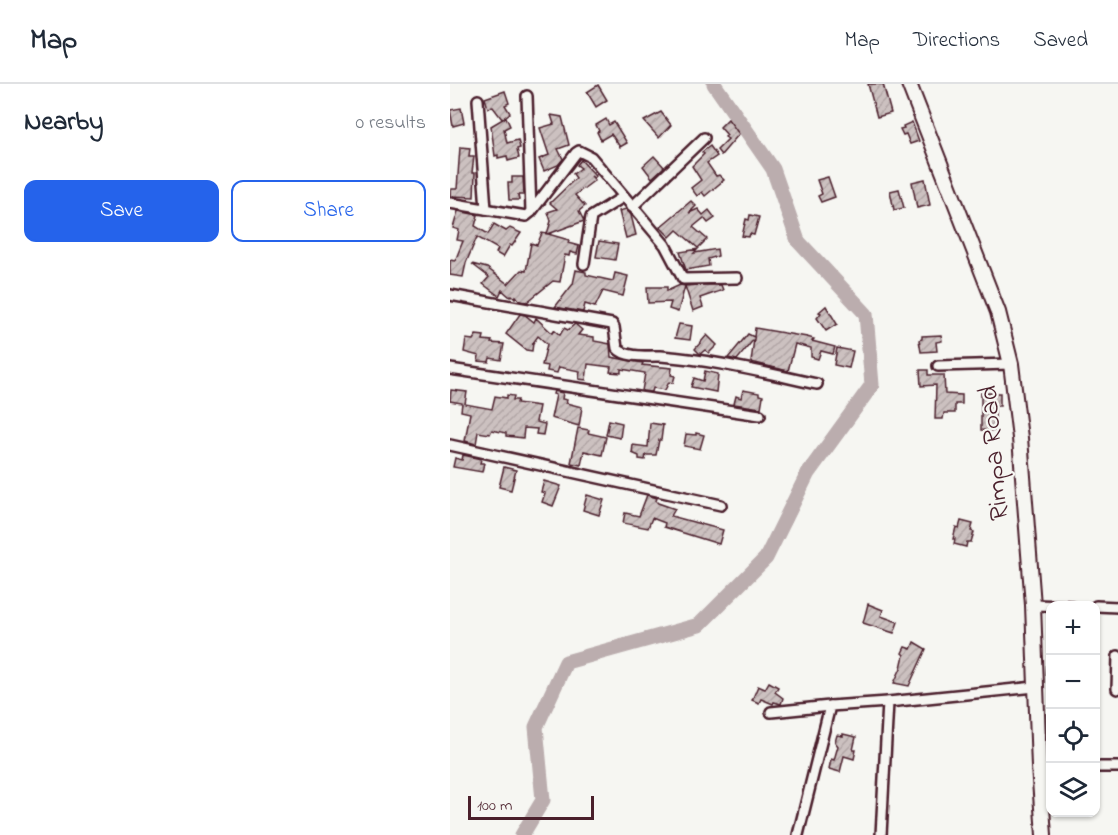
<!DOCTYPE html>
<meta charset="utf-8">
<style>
:root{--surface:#fff;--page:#f2f2f3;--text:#1f2937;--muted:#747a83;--line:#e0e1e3;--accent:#2563eb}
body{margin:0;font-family:"Indie Flower",sans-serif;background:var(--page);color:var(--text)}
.controls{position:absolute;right:18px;bottom:18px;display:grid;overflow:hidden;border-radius:12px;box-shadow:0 2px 4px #0004}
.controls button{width:54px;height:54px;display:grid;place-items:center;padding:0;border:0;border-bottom:2px solid var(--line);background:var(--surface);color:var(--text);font:30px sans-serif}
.scale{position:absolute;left:18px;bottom:15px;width:126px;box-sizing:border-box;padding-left:6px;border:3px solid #4a1f2b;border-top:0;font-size:16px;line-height:21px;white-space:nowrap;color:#4a1f2b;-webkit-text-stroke:4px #f6f6f2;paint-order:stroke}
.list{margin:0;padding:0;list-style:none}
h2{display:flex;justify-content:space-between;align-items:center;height:78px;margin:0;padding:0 24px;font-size:26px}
h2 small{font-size:20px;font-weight:400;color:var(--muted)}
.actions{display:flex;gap:12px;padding:18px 24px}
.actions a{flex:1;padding:14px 0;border:2px solid var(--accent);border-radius:12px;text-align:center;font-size:21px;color:var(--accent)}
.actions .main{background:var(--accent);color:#fff}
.icon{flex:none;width:33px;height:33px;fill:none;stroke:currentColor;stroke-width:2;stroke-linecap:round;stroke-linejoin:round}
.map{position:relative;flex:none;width:668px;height:751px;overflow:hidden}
header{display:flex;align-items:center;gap:36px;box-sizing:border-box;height:84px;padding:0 30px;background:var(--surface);border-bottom:2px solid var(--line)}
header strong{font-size:28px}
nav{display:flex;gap:33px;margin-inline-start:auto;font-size:21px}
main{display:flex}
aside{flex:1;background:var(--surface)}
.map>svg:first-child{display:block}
</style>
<header>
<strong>Map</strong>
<nav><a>Map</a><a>Directions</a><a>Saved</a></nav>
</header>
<main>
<aside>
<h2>Nearby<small>0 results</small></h2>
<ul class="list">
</ul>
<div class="actions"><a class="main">Save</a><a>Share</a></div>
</aside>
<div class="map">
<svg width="668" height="751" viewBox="0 0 668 751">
<defs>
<pattern id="building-hatch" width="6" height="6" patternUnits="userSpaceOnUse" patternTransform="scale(1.5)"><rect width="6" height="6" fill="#ccc1c0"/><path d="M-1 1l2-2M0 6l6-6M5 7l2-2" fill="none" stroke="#b1a5a5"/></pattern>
</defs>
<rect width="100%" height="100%" fill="#f6f6f2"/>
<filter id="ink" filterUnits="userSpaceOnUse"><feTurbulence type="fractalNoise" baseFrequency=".0167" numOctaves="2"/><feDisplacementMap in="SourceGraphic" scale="12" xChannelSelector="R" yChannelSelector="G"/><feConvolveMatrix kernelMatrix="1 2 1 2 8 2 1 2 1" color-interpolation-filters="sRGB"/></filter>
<g filter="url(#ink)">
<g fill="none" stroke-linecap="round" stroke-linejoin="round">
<polyline stroke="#bbadae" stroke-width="15" points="72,751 93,716 86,643 116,578 249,541 316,474 358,389 422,301 416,230 348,157 323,85 264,0"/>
</g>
<g fill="url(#building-hatch)" stroke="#4a1f2b" stroke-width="1.5">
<polygon points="418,0 433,0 441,29 427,33"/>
<polygon points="148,1 157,16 146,23 137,8"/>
<polygon points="55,7 59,19 55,21 60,29 52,35 43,23 38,24 35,14"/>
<polygon points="11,24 14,39 3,42 0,26"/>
<polygon points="211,28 221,41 209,54 194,37"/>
<polygon points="101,31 112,33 119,61 108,65 113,75 108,81 94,87 89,75 99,71 90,44 104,40"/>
<polygon points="56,33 60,42 54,45 57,59 68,56 70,64 67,65 69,74 58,77 57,72 48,74 48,71 45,72 41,42"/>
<polygon points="156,35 159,41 164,38 177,59 170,63 161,50 151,56 147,48 149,47 146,41"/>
<polygon points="278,35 289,50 271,71 267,66 278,55 275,53 277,51 270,43"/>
<polygon points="462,38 469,57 460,60 456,50 453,51 450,45 454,44 453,42"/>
<polygon points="260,62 267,72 257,79 266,92 269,91 274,96 255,112 252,108 247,112 241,104 251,96 242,82 254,70 252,68"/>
<polygon points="10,63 20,64 19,72 24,72 22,89 25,89 24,113 0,112 1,105 7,105"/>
<polygon points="204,72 214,83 202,94 193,82"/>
<polygon points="131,76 146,92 144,94 141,92 145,96 125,111 135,122 129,127 134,137 98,150 119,156 118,159 129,162 127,170 120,168 119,172 115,171 110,198 103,197 77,218 70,217 66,212 65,214 62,211 60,213 52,206 49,212 33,200 39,193 22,180 37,184 58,200 71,186 76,187 81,159 87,161 92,149 97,150 101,137 98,128 107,125 100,119 126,94 123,90 131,84 127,81"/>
<polygon points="62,93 73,93 74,111 68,111 69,116 59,116 58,99 62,99"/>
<polygon points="378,93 385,113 371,118 368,112 372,110 367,96"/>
<polygon points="475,95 480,121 467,124 462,98"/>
<polygon points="449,105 454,124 444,126 440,107"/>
<polygon points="241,117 246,122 239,129 248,125 253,131 259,126 265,134 258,139 254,134 243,143 257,155 248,164 227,146 220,153 210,143"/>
<polygon points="176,125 181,131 186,151 176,154 169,127"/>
<polygon points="8,127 28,131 25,142 38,150 44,140 56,147 60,144 71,149 62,162 60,161 53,173 46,169 48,165 27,153 16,179 13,193 0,191 0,176 5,177 13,157 7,156 9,146 3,144"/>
<polygon points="300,131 309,133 304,151 300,150 299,153 292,152 296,135 299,136"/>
<polygon points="149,157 168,160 165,176 146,173"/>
<polygon points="248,165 244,169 267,165 268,172 258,175 259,182 236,186 230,168"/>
<polygon points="126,186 136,188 136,191 163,197 165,189 178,192 173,212 153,207 145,223 135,220 133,228 105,223 123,200"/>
<polygon points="230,201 235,202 228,228 219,225 221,218 198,219 197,203 217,203 217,207"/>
<polygon points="249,201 271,201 273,206 250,214 253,223 243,227 235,202"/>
<polygon points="376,222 387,240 376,247 367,234 371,229 369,228"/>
<polygon points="70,230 75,231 84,238 86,234 102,249 104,246 110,251 114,244 118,246 125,240 132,246 128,251 144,253 144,257 160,260 161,273 193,279 192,281 222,284 221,291 225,292 223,299 219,298 215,306 203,304 202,308 192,307 195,289 171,285 171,289 160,288 161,283 138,280 136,296 129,295 130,287 109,283 107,289 97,287 98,282 92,281 97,260 88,252 83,259 82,267 76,266 56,250"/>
<polygon points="229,240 242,242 240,256 225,254"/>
<polygon points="305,244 357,253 364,255 362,257 385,263 383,270 371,267 368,275 361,273 361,264 345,260 338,287 301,278 304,255 287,276 278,274 298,250 304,253"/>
<polygon points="26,251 34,252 33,256 42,257 41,259 54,260 51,276 40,274 39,278 28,277 29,272 14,268 16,255 23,256"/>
<polygon points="257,251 267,261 259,269 255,266 250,270 245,265"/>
<polygon points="491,251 492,257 486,258 487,267 471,268 469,256 472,255 472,252"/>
<polygon points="387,264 403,267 399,284 384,281"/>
<polygon points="470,286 478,286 478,291 494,291 495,310 512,311 512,320 505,320 505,329 494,329 493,335 485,335 486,301 471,302"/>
<polygon points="255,287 268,290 266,308 241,303 244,294 253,297"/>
<polygon points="1,306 17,308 15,320 42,325 45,312 57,314 57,311 64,312 63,316 68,316 67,319 89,322 86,338 95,340 93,351 86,350 87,345 74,344 73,354 56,352 56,349 42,346 40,350 28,348 26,360 15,357 20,329 11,327 12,319 0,317"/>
<polygon points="293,306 309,309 309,311 313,312 311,324 284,320 286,312 291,314"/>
<polygon points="104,307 113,309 112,315 117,316 116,319 132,323 129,342 101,334 106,311 103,310"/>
<polygon points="531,309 550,309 550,322 545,322 545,347 531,346"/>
<polygon points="159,336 172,339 170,354 156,351"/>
<polygon points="200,339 213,341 211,356 209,356 206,371 196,371 195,376 189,375 189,372 182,369 183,361 198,363"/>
<polygon points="128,344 139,346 138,349 156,353 152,371 134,367 131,381 121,379"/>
<polygon points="246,349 254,351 250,365 234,362 236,350 246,351"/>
<polygon points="13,371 31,375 30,379 34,379 32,388 3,383 5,374 12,376"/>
<polygon points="54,383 66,386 61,406 49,403"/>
<polygon points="94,397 111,402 103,422 92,418 95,409 91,408"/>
<polygon points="137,411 154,416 149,431 133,426"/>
<polygon points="197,411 207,414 206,417 208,419 225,425 221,432 273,446 269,460 214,443 215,439 202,434 198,444 173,439 175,429 189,432"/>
<polygon points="511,437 523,440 521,447 524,448 521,458 517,458 516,463 504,460 505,455 503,455 506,443 509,444"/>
<polygon points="418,520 433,526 431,532 448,538 444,549 413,539"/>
<polygon points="464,558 476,565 459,602 444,599 451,584 454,571 452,569 455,563 461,565"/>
<polygon points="319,598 328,603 325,608 333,614 331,620 324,618 323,620 311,615 309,619 302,616 308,602 315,605"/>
<polygon points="393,650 406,653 403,666 406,666 404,675 394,672 390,688 379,685 381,675 384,676 388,662 385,658 387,651 393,652"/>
</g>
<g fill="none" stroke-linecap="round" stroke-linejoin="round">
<defs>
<g id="street">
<polyline points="77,12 81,128"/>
<polyline points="28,16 36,125"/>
<polyline points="0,119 76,132 81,128 126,69 129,67 141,73 215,161 233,195 287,194"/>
<polyline points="182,123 254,54"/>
<polyline points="134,180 141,133 173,113"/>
<path d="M0 211 162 240 164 243 167 264C175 274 198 272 211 272 264 276 316 289 367 300"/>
<polyline points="488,282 561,280"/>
<polyline points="0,285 310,331"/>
<polyline points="0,361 271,421"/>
<polyline points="583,521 620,522"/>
<polyline points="646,522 668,523"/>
<polyline points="667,605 668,572"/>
<polyline points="321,628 380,622"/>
<polyline points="646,683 668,683"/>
<polyline points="348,751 380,622 438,618"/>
<polyline points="431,751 438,618 585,603"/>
</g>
<polyline id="secondary" points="459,0 548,228 561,280 570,354 583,521 589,683 594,751"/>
</defs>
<use href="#street" stroke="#4a1f2b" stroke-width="14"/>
<use href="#secondary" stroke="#4a1f2b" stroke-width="18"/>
<use href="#street" stroke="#f6f6f2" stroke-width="9"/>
<use href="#secondary" stroke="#f6f6f2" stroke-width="14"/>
</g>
</g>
<g text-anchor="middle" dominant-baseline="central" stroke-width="4.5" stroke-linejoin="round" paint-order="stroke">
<g font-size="27" fill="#4a1f2b" stroke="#f6f6f2">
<text transform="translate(545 369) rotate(-95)">Rimpa Road</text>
</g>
</g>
</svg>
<div class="controls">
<button>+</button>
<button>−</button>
<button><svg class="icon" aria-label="locate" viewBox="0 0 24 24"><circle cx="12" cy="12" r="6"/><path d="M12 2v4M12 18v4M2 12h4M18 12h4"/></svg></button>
<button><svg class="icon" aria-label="layers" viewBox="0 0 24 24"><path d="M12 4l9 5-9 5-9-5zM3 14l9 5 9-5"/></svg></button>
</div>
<div class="scale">100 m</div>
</div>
</main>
